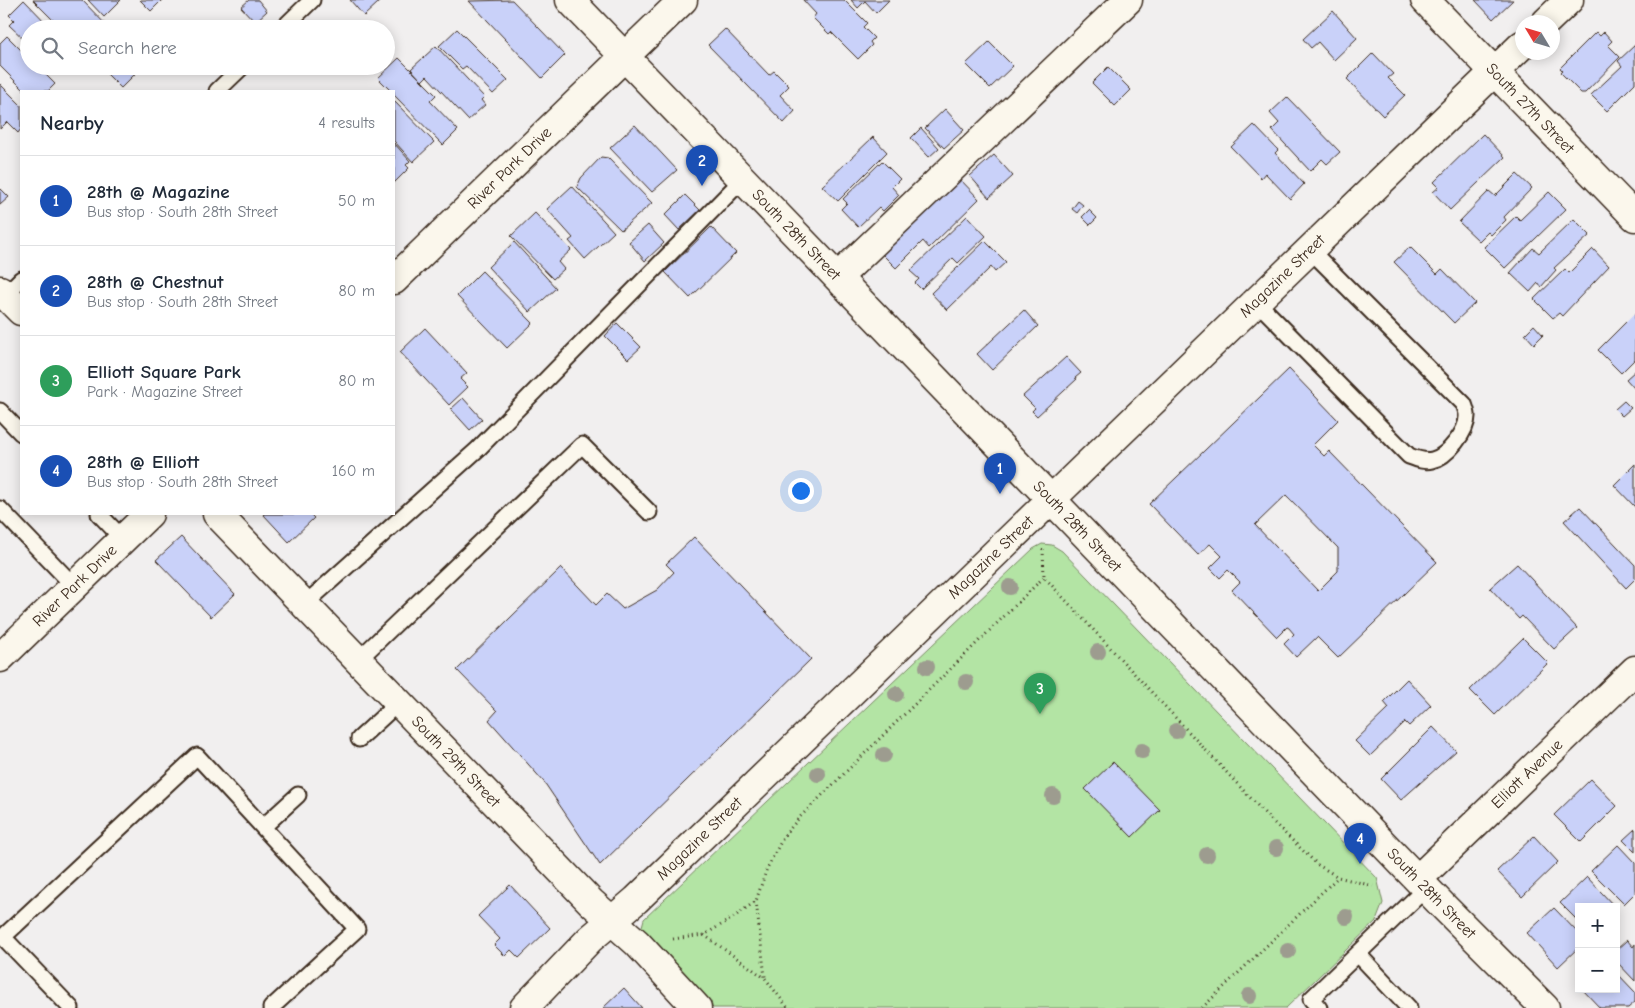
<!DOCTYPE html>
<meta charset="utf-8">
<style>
:root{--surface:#fff;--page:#f2f2f3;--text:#1f2937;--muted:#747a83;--line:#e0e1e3;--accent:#2563eb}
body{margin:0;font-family:"Comic Neue",sans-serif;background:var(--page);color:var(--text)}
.controls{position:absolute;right:15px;bottom:15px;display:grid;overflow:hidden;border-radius:0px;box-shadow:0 2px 12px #0003}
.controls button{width:45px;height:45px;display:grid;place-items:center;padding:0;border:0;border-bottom:1px solid var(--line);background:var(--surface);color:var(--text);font:25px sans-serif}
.compass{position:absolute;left:1515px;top:15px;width:45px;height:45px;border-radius:50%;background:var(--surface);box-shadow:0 2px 12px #0003;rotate:308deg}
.you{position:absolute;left:800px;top:490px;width:18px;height:18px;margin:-12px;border:4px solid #fff;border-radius:50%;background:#1a73e8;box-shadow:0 0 0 8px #1a73e833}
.badge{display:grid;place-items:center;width:32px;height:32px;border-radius:50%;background:var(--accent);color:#fff;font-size:16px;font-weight:700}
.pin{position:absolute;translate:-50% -41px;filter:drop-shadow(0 1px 2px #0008)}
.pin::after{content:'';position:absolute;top:26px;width:18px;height:15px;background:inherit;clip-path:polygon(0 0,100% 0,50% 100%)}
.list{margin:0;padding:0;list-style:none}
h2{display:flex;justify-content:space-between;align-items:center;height:65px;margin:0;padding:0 20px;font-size:21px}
h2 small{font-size:16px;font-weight:400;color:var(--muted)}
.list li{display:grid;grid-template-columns:32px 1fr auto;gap:15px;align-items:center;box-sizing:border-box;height:90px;padding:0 20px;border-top:1px solid var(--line)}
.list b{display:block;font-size:19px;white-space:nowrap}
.list p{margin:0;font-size:16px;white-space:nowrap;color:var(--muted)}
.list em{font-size:16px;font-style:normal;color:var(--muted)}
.icon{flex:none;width:28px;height:28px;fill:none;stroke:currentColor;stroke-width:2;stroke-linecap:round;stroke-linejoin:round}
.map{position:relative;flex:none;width:1635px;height:1008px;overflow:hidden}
.search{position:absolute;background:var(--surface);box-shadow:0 2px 12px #0003;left:20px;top:20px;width:375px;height:55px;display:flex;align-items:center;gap:12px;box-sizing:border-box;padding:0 18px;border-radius:28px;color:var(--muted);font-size:19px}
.panel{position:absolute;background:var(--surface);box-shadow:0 2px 12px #0003;left:20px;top:90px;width:375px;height:425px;border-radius:0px}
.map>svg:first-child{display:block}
</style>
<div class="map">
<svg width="1635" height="1008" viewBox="0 0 1635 1008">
<rect width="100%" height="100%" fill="#f1efef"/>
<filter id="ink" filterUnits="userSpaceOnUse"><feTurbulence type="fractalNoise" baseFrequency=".02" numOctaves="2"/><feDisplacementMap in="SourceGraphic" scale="10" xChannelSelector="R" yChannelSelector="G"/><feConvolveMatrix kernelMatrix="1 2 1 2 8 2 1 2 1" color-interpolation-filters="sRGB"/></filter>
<g filter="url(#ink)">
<polygon fill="#b3e4a4" stroke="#778761" points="1042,544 1052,545 1062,551 1377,878 1383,903 1376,921 1286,1008 713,1008 646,939 641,930 644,919 1033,549"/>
<g fill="#c9d1f9" stroke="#3b2a1e" fill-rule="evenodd">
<polygon points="24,0 52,29 29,29 29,44 9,25 14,20 9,15"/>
<polygon points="33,0 82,0 110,29 62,29"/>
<polygon points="88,0 121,0 104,17"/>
<polygon points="140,0 162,0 151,11"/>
<polygon points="249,0 258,0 267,11 255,22 241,7"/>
<polygon points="350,0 377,0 379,2 364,16"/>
<polygon points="512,0 565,55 542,78 469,1"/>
<polygon points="803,0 844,0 867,23 863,27 874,38 870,42 872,45 858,59 831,32 829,34 813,18 816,14"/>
<polygon points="851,0 889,0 876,13 865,1 858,8"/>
<polygon points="1475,0 1513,0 1493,19"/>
<polygon points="1333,11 1357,38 1334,60 1318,42 1311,48 1303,39"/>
<polygon points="457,29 508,80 493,94 466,66 462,69 439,46"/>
<polygon points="725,29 769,75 774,71 789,86 780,95 795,111 784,123 708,45"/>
<polygon points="1596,32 1600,36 1604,32 1612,41 1608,45 1620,57 1585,93 1581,93 1560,72 1562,70 1560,68"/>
<polygon points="7,36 29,58 29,66 37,66 55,84 48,91 25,91 0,66 0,43"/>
<polygon points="989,42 1013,66 990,88 966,64"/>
<polygon points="1635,45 1635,83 1607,111 1591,95 1622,66 1618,61"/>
<polygon points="436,46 484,97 481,100 485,105 468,120 427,76 422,81 411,69"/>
<polygon points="1373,53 1393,74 1388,78 1405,95 1383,116 1347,79"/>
<polygon points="399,58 436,95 430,101 458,130 443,145 394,95 394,91 391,91 378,78"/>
<polygon points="99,66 143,66 121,88"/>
<polygon points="1108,67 1131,90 1115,106 1092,83"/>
<polygon points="0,84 21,105 21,129 18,133 7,122 0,129"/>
<polygon points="1287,97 1340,152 1327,164 1322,159 1310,171 1272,130 1279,123 1270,113"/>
<polygon points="394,101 434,142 413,162 394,141"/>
<polygon points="945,109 964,130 944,148 925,128"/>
<polygon points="635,125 677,170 652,192 610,148"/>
<polygon points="1254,125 1278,150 1275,153 1304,184 1290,199 1265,173 1261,178 1231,147"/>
<polygon points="921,128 939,148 929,157 911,138"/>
<polygon points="1483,134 1505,157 1450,210 1433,192 1439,187 1434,182"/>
<polygon points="873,137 887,152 838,201 822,186"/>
<polygon points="394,143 410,161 406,165 409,168 394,183"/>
<polygon points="994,155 1013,176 989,198 970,176"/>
<polygon points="601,157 608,158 652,203 621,230 577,187 581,178"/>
<polygon points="882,161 900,179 892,187 899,195 883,211 879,207 858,227 841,209 847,203 843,199"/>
<polygon points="1517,174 1532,188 1504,217 1506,220 1491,235 1488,232 1479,241 1459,222 1489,191 1495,196"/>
<polygon points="958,177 979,199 929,248 923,241 896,268 880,252"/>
<polygon points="572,186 614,232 585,259 569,241 573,238 547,209"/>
<polygon points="1,189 9,197 0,205 0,190"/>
<polygon points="1549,192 1566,209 1505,268 1484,247 1516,216 1520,220"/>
<polygon points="685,195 700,210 679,230 665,215"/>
<polygon points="1078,201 1083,205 1077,213 1072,209"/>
<polygon points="1089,210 1097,218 1090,225 1082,217"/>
<polygon points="535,213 571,250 558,262 564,269 553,279 511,236"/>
<polygon points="967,216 986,236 958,263 953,258 921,289 915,283 919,279 910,271"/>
<polygon points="1574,219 1590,235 1554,268 1556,270 1541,287 1538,283 1530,292 1510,273 1533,248 1539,253"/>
<polygon points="648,225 664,243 645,261 629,242"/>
<polygon points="711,227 736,253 690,298 665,272"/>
<polygon points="985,241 1006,262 995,272 991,267 947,310 931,293"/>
<polygon points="514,242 556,288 530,312 488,267"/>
<polygon points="1410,247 1437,274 1442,269 1475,303 1454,323 1394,262"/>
<polygon points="1593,249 1609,266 1562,316 1559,313 1553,318 1534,299 1565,269 1569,273"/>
<polygon points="482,271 533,323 507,348 457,296"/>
<polygon points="1024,310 1038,326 992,370 977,354"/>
<polygon points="1635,313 1635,359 1621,373 1598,350"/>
<polygon points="617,323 641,347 628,359 605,336"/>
<polygon points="1534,325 1543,335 1534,344 1525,334"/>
<polygon points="425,328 467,373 460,379 468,387 449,405 400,352"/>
<polygon points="1066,357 1081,373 1075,378 1077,379 1037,416 1032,411 1035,408 1023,396"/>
<path d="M1289 369 1338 420 1313 445 1324 456 1329 451 1437 562 1338 658 1317 637 1296 657 1284 644 1294 634 1289 628 1287 627 1277 637 1232 590 1240 582 1228 570 1220 578 1210 568 1222 556 1210 544 1198 555 1149 504ZM1286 495 1338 548V571L1318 591 1255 525Z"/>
<polygon points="1635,371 1635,389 1626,379"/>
<polygon points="463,398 482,419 470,430 451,409"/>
<polygon points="1624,401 1631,408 1622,416 1615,409"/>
<polygon points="1635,464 1635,507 1614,485"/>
<polygon points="1580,507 1635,565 1635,579 1626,588 1564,521"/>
<polygon points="263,514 310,514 314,518 289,542"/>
<polygon points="181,537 235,594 211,617 156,560"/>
<polygon points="694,537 811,659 600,865 544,782 489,720 497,711 457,670 561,568 596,605 607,594 623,609 657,590 674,572 666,564"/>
<polygon points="1517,564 1577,628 1554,649 1522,616 1519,619 1490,588"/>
<polygon points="1523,638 1548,663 1495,715 1470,690"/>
<polygon points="1407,679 1431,705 1409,726 1405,722 1370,756 1355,741 1389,708 1384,702"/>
<polygon points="1433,727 1456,751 1401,800 1381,779"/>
<polygon points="1113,762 1160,810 1132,837 1085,789"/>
<polygon points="1591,779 1617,806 1581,842 1554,815"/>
<polygon points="1635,829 1635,852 1623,840"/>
<polygon points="1534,836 1558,862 1522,897 1497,871"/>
<polygon points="1618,845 1635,863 1635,893 1624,904 1591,871"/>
<polygon points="1587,877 1615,907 1579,907 1579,922 1560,903"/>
<polygon points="510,885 550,928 519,958 511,950 505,956 494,945 500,939 478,916"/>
<polygon points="1554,908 1579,934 1579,947 1558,967 1527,933"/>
<polygon points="1627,940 1633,947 1635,944 1635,981 1616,961 1616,950"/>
<polygon points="1616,972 1635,992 1635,1002 1628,1008 1600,1008 1582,989 1616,989"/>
<polygon points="624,988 642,1008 603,1008"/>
</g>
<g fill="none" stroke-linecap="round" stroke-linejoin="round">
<defs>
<g id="lane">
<polyline points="282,29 312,0"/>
<polyline points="217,91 243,66"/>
<polyline points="5,295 21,279"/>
<path d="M1256 301 1409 456C1417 459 1424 462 1432 460 1447 457 1468 431 1467 415 1467 412 1465 407 1464 404L1310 250"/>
<polyline points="0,411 21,433"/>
<polyline points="0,509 74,586"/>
<polyline points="99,514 123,539"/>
<polyline points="305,604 478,449 743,179"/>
<polyline points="358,660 582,445 649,512"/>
<polyline points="359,739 399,702"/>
<polyline points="263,827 298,795"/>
<polyline points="1358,954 1409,1008"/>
<polyline points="71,1008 3,937 197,756 357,929 271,1008"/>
<polyline points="1319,1008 1311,999 1427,887"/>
</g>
<g id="street">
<path id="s1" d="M570 0 1445 908 1545 1008"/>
<path id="s2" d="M1425 0 1635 217"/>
<polyline points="1546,22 1569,0"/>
<polyline points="838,277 1128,0"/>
<polyline points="0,290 21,311"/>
<path id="s3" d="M217 514 591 902 637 943 697 1008"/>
<path id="s4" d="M1419 878 1635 670"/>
<path id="s5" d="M524 1008 590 939 636 900 1522 45"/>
</g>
<g id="secondary">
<path id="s6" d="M394 280 683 0"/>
<path id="s7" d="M0 658 149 514"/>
</g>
</defs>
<use href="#lane" stroke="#3b2a1e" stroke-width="19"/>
<use href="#street" stroke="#3b2a1e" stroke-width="31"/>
<use href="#secondary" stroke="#3b2a1e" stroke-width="31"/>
<g stroke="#3b2a1e" stroke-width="3" stroke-dasharray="1 4" stroke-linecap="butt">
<polyline points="1043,549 1044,577 1272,821 1318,865 1338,877 1373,886"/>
<polyline points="756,901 765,977"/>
<polyline points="704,935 765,978 788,1008"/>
<polyline points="673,939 704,935 731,919 756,901 767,868 784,836 799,818 1044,577"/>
<polyline points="1202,1008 1338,877"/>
</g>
<use href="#lane" stroke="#fbf7ec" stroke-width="15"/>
<use href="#street" stroke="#fbf7ec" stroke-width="28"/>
<use href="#secondary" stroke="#fbf7ec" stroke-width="28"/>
</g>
<g fill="#9d9c8f">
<circle cx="1010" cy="587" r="8"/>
<circle cx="1098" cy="652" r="8"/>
<circle cx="927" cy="667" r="8"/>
<circle cx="966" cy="682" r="8"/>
<circle cx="1037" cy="683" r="8"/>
<circle cx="896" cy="694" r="8"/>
<circle cx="1176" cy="731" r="8"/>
<circle cx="1142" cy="751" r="8"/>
<circle cx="884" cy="755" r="8"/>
<circle cx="818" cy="774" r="8"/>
<circle cx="1053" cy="796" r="8"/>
<circle cx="1276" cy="848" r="8"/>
<circle cx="1207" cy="855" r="8"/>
<circle cx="1346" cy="917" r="8"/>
<circle cx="1288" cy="951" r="8"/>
<circle cx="1249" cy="996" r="8"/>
</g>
</g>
<g text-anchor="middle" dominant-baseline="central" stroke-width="4" stroke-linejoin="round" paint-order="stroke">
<g font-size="16" fill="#3b2a1e" stroke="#fbf7ec">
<text stroke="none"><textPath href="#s2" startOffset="151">South 27th Street</textPath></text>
<text stroke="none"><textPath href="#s6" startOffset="161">River Park Drive</textPath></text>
<text stroke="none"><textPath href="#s1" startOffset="326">South 28th Street</textPath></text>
<text stroke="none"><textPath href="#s5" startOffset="1054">Magazine Street</textPath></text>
<text stroke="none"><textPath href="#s1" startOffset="731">South 28th Street</textPath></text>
<text stroke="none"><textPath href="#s5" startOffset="649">Magazine Street</textPath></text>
<text stroke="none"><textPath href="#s7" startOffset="104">River Park Drive</textPath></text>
<text stroke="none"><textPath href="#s3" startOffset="344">South 29th Street</textPath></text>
<text stroke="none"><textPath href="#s4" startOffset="150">Elliott Avenue</textPath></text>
<text stroke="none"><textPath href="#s5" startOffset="244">Magazine Street</textPath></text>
<text stroke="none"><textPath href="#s1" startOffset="1241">South 28th Street</textPath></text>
</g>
</g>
</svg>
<div class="controls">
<button>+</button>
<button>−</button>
</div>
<svg class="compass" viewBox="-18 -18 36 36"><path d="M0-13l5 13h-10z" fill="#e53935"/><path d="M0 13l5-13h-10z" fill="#747a83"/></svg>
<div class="you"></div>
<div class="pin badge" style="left:1000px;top:494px;background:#1a4fb4">1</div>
<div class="pin badge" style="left:702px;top:186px;background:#1a4fb4">2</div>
<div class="pin badge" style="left:1040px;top:714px;background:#2e9e5b">3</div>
<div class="pin badge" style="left:1360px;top:864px;background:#1a4fb4">4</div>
<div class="search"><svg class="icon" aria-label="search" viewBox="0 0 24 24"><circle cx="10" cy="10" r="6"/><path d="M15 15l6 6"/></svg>Search here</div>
<section class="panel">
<h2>Nearby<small>4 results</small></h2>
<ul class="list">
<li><span class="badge" style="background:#1a4fb4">1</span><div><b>28th @ Magazine</b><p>Bus stop · South 28th Street</p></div><em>50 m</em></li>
<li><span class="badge" style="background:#1a4fb4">2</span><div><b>28th @ Chestnut</b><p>Bus stop · South 28th Street</p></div><em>80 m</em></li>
<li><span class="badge" style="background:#2e9e5b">3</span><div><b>Elliott Square Park</b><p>Park · Magazine Street</p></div><em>80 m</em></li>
<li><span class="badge" style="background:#1a4fb4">4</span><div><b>28th @ Elliott</b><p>Bus stop · South 28th Street</p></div><em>160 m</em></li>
</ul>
</section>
</div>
